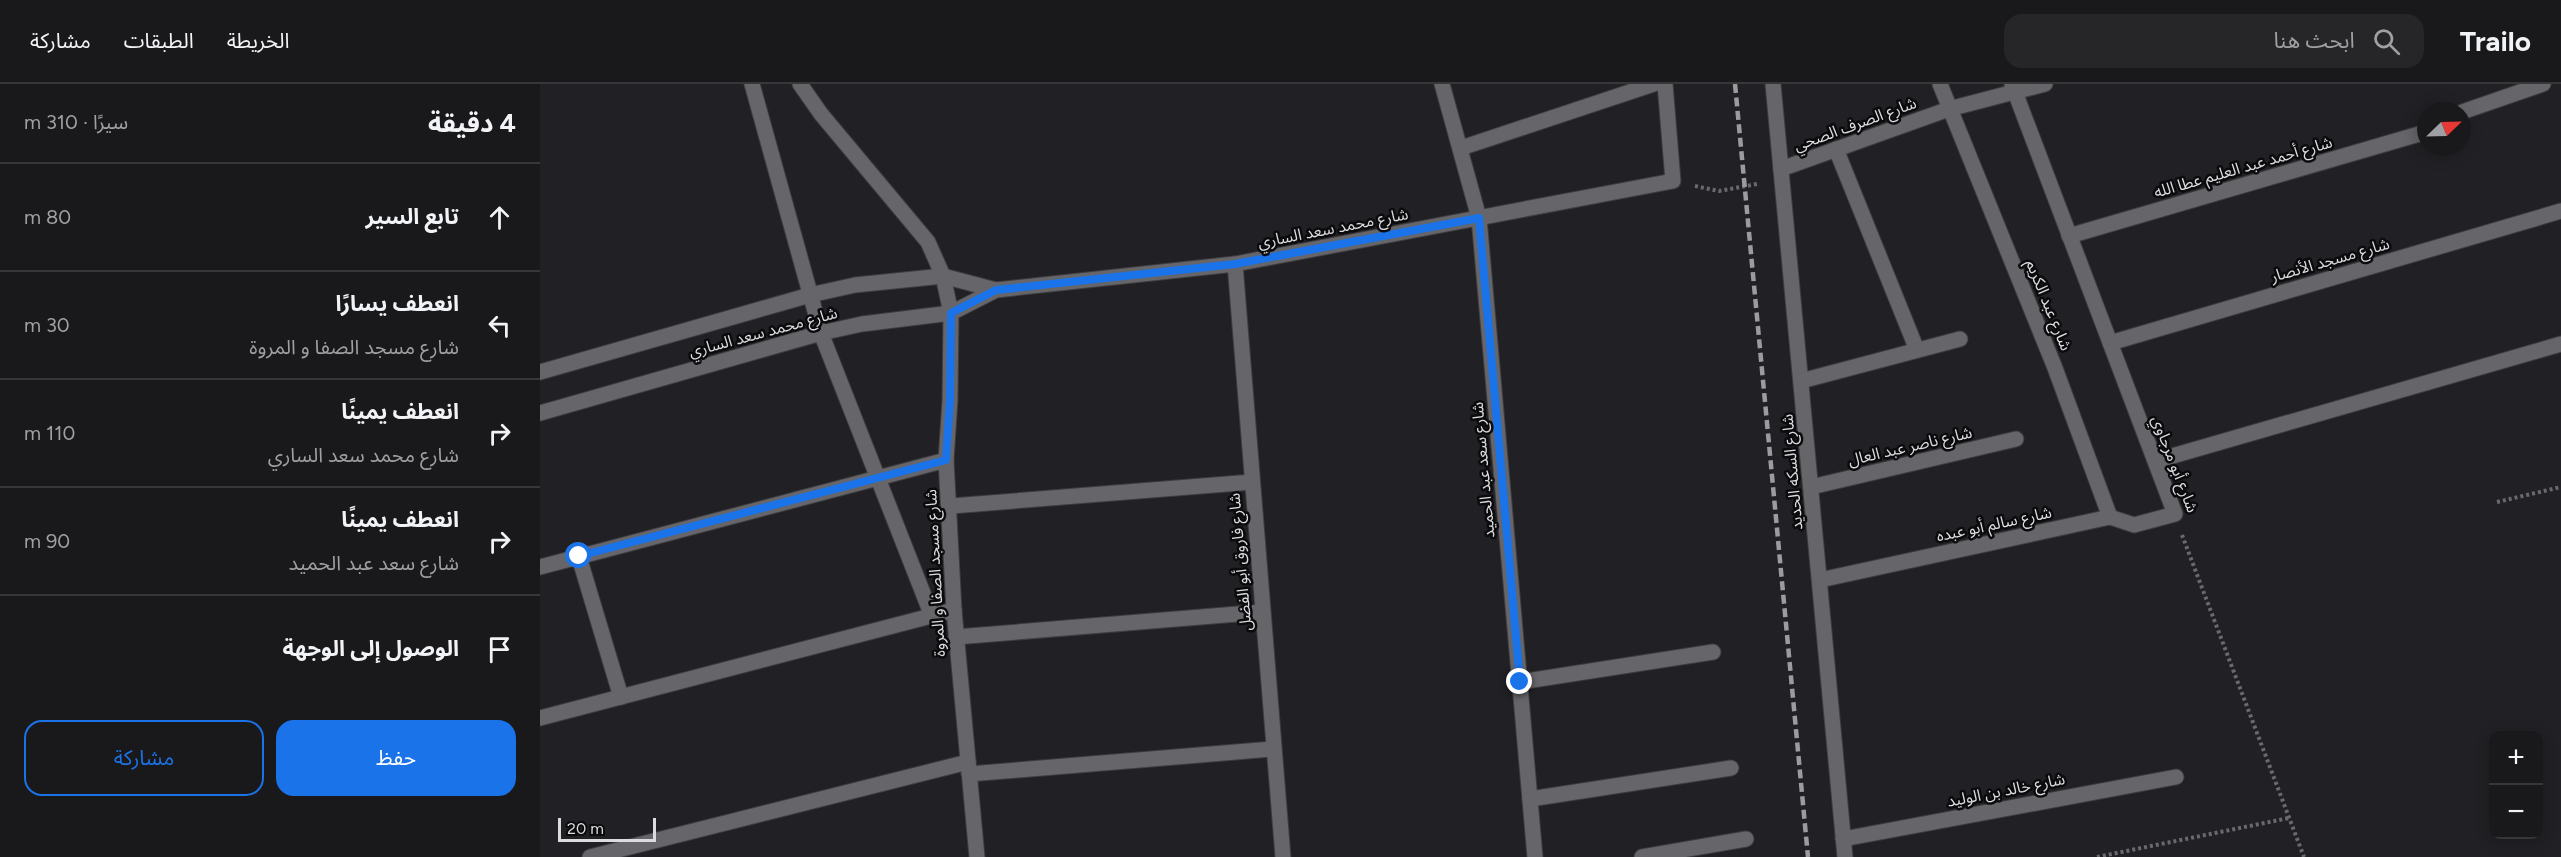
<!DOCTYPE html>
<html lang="ar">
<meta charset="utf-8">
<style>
:root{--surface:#19181b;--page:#262528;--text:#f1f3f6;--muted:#9fa0a3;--line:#37373a;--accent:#1a73e8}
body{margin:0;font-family:Figtree,"Noto Sans Arabic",sans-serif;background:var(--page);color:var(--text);direction:rtl}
.controls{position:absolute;right:18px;bottom:18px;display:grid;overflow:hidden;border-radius:12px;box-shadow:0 3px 15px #0003}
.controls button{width:54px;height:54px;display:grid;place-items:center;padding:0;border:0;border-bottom:2px solid var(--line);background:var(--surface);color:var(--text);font:30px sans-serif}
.compass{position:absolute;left:1877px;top:18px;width:54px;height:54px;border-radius:50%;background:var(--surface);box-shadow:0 3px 15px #0003;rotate:67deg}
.scale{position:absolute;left:18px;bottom:15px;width:98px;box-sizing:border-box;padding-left:6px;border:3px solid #dcdbdd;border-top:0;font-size:16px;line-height:21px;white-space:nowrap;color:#dcdbdd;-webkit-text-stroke:4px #0b0a0c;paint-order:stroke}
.stop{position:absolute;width:18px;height:18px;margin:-14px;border:4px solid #1a73e8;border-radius:50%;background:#fff}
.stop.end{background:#1a73e8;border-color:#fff;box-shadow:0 2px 6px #0008}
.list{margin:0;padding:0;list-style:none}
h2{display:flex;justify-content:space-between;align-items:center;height:78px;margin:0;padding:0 24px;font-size:26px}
h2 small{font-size:20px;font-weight:400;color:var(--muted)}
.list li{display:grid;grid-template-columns:39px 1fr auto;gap:18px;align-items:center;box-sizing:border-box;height:108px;padding:0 24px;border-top:2px solid var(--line)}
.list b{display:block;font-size:22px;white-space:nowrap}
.list p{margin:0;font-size:20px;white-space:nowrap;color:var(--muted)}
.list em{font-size:20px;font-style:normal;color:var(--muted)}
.actions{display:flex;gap:12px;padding:18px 24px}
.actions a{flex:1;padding:14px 0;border:2px solid var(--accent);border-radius:18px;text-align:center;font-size:21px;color:var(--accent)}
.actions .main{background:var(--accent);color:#fff}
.icon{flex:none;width:33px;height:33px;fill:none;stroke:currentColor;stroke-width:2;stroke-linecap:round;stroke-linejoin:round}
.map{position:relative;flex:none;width:2021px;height:773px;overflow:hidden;direction:ltr}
header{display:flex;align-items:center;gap:36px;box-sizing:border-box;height:84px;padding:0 30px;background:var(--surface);border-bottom:2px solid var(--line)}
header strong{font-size:28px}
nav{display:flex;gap:33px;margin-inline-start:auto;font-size:21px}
.search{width:420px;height:54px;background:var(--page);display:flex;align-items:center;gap:15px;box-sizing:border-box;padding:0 21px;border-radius:18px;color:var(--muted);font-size:22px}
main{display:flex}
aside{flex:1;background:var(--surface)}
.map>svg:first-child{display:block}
</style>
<header>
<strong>Trailo</strong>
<div class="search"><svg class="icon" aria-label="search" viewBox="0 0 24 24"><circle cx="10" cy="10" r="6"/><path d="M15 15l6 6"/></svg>ابحث هنا</div>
<nav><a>الخريطة</a><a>الطبقات</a><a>مشاركة</a></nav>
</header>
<main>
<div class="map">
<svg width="2021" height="773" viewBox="0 0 2021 773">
<rect width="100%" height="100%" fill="#212024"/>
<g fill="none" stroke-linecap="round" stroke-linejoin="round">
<defs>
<g id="minor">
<polyline points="212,0 281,249 392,532"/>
<polyline points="260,0 281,30 388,158 403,192 411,229 410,316 406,376 414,526 437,773"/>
<polyline points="902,0 939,134 995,773"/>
<polyline points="1233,0 1305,773"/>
<polyline points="1400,0 1515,284 1570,433"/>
<polyline points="1922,28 2003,0"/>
<polyline points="921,64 1114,0"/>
<polyline points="1296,65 1377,266"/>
<polyline points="1241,85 1409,25 1505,0"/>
<polyline points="1529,152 1886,48"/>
<polyline points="695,180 743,773"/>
<polyline points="1570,259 2021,127"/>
<polyline points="0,288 270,211 315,201 403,192 456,206"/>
<polyline points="1261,297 1420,255"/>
<polyline points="0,329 281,249 322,240 411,229 456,206 695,180 1133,97 1125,0"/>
<polyline points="1615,377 2021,260"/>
<polyline points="1271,403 1476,355"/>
<polyline points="411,422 712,398"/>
<polyline points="39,473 81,613"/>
<polyline points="0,483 406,376"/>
<polyline points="1280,496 1570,433 1594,441 1635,430 1472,0"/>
<polyline points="416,553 722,528"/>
<polyline points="980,598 1173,568"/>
<polyline points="0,634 414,526"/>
<polyline points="429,690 733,665"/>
<polyline points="990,715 1191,684"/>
<polyline points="1303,755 1636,693"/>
<polyline points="50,773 428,678"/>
<polyline points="1102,773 1206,755"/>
</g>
</defs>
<use href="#minor" stroke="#3d3c3f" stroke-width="17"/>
<g stroke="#6a696c" stroke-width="4" stroke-dasharray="3 3" stroke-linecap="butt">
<polyline points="1155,102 1179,107 1217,100"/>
<polyline points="1957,418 2021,403"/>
<polyline points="1642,451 1764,773"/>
<polyline points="1557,773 1749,734"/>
</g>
<use href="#minor" stroke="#666569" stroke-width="15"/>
<polyline stroke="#9c9b9e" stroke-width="4.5" stroke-dasharray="9 4.5" stroke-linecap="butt" points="1195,0 1268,773"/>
</g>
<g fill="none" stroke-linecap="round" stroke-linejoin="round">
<polyline stroke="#1a73e8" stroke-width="8" points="39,472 406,376 410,316 411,229 456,206 695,180 939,134 980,598"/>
</g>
<g text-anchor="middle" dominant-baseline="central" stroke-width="5" stroke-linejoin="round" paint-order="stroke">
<g font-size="16" fill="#dcdbdd" stroke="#0b0a0c">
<text transform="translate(1315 40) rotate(-20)">شارع الصرف الصحي</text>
<text transform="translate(1703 83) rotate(-16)">شارع أحمد عبد العليم عطا الله</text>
<text transform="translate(793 144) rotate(-11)">شارع محمد سعد الساري</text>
<text transform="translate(1790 176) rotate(-16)">شارع مسجد الأنصار</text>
<text transform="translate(1509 221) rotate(68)">شارع عبد الكريم</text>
<text transform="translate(223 248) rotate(-15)">شارع محمد سعد الساري</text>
<text transform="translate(1370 362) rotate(-13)">شارع ناصر عبد العال</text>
<text transform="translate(1635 380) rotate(69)">شارع أبو مرجاوي</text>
<text transform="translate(943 386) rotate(-95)">شارع سعد عبد الحميد</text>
<text transform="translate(1252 388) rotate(-95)">شارع السكه الحديد</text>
<text transform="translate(1454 440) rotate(-12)">شارع سالم أبو عبده</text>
<text transform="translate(700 478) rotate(-95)">شارع فاروق أبو الفضل</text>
<text transform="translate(395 489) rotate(-93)">شارع مسجد الصفا و المروة</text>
<text transform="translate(1466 706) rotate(-11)">شارع خالد بن الوليد</text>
</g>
</g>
</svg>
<div class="controls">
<button>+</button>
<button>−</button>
</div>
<svg class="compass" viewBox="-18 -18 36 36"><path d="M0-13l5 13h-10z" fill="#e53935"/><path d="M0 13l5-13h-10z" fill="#9fa0a3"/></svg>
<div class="scale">20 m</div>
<div class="stop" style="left:39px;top:472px"></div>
<div class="stop end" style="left:980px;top:598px"></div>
</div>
<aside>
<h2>4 دقيقة<small>سيرًا · 310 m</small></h2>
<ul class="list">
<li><svg class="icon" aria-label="ahead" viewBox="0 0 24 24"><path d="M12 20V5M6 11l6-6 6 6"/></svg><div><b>تابع السير</b></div><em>80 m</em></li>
<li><svg class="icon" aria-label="left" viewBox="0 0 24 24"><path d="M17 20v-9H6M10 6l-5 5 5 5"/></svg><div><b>انعطف يسارًا</b><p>شارع مسجد الصفا و المروة</p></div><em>30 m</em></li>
<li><svg class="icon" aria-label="right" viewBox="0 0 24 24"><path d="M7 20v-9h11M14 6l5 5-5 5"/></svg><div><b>انعطف يمينًا</b><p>شارع محمد سعد الساري</p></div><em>110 m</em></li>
<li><svg class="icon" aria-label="right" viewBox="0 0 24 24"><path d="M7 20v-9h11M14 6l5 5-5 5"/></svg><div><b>انعطف يمينًا</b><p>شارع سعد عبد الحميد</p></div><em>90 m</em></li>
<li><svg class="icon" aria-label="arrive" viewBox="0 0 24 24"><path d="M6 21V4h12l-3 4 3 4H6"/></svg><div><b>الوصول إلى الوجهة</b></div></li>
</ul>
<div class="actions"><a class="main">حفظ</a><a>مشاركة</a></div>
</aside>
</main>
